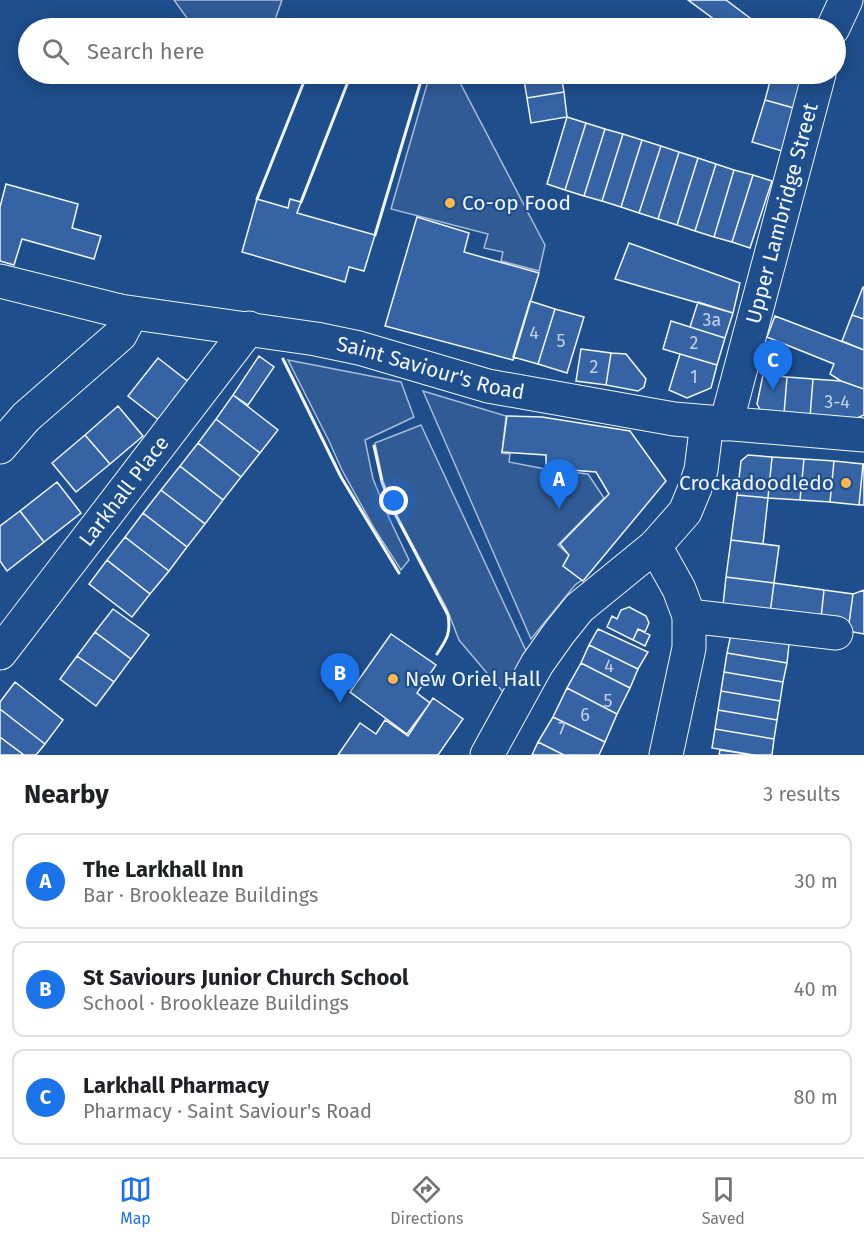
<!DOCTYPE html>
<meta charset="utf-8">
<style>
body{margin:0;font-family:"Fira Sans",sans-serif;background:#f6f6f6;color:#202124}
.you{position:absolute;left:394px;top:501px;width:21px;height:21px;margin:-15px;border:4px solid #fff;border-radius:50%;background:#1a73e8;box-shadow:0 0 0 9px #1a73e833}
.badge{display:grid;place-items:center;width:39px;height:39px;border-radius:50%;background:#1a73e8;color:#fff;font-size:20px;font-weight:700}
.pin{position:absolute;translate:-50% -50px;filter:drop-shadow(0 2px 3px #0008)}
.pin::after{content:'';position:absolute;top:32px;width:21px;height:18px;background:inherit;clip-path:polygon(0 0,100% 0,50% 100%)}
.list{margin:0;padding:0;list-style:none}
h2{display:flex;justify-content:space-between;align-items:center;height:78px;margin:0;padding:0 24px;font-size:26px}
h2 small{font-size:20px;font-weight:400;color:#757577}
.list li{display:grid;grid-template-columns:39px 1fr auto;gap:18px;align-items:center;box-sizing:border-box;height:96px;margin:0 12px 12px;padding:0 12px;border:2px solid #e0e0e0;border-radius:12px}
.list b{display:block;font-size:22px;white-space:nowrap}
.list p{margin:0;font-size:20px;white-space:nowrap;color:#757577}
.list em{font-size:20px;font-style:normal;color:#757577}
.icon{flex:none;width:33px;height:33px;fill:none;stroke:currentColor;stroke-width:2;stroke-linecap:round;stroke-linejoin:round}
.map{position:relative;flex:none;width:864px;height:755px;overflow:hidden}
.search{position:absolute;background:#fff;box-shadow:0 3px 15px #0003;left:18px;right:18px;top:18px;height:66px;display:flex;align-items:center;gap:15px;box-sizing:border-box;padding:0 21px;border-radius:33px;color:#757577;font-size:22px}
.sheet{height:402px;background:#fff}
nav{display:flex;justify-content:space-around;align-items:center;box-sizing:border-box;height:84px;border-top:2px solid #e0e0e0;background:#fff;font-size:16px;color:#757577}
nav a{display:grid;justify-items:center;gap:3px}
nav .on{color:#1a73e8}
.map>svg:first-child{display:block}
.built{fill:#305b95;stroke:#a8bbd7;stroke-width:1.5}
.building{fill:#3563a3;stroke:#f2f6ff;stroke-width:1.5}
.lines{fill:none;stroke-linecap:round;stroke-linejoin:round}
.minor-casing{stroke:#f2f6ff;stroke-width:35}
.minor{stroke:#1f4e8c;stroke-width:33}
.wall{stroke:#f2f6ff;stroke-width:3}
.poi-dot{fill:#ffb74d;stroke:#1f4e8c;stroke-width:2}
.labels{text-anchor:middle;stroke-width:4.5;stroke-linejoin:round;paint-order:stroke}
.number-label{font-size:18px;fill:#c3d1e8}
.poi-label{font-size:21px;fill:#f2f6ff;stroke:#1f4e8c;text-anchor:start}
.street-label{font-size:21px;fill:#f2f6ff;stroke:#1f4e8c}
</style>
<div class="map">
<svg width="864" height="755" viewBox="0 0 864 755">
<rect width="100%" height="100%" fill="#1f4e8c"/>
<path class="built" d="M 174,0 L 282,0 L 272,28 L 199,28 L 187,18 Z
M 430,74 L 442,74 L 457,77 L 545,245 L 539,271 L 501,261 L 503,252 L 484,248 L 488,234 L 391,209 Z
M 288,360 L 401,382 L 414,417 L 365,440 L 373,479 L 390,520 L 409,560 L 401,570 L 374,528 L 342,470 L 329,441 Z
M 423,391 L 506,416 L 502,453 L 510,454 L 509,462 L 545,469 L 588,474 L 604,498 L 558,545 L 569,555 L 563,566 L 582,580 L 575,585 L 531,639 Z
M 421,425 L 527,653 L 503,692 L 459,640 L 447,609 L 394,510 L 383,481 L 375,443 Z"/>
<path class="building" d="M 688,0 L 726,0 L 754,21 L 747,28 L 726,28 Z
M 523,74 L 561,74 L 564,92 L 527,98 Z
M 772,74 L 812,74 L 801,110 L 765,100 Z
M 564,92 L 567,117 L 531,123 L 527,98 Z
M 765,100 L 801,110 L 789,153 L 752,142 Z
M 567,117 L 586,123 L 565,190 L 547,184 Z
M 586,123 L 605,129 L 584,196 L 565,190 Z
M 605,129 L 623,134 L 602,201 L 584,196 Z
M 623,134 L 642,140 L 621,207 L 602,201 Z
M 642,140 L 661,146 L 639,213 L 621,207 Z
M 661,146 L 679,152 L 658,219 L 639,213 Z
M 679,152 L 698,158 L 677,225 L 658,219 Z
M 698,158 L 716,164 L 695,231 L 677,225 Z
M 716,164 L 734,170 L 714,237 L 695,231 Z
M 734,170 L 753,175 L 732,242 L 714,237 Z
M 753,175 L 772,181 L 750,248 L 732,242 Z
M 6,184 L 78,204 L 72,228 L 101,236 L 94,259 L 22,239 L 14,265 L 0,261 L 0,207 Z
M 257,199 L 288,208 L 290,199 L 301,202 L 297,213 L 375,235 L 364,271 L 349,267 L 345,282 L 242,252 Z
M 417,217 L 469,233 L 464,252 L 539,273 L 513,360 L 385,326 Z
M 629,243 L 740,283 L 733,313 L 615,279 Z
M 863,287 L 864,287 L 864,319 L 852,315 Z
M 530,301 L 555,309 L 538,364 L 513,357 Z
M 698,302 L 733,313 L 725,338 L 690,327 Z
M 555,309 L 584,317 L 567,373 L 538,364 Z
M 852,315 L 864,319 L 864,350 L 842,341 Z
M 775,316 L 864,350 L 864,389 L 841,381 L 830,374 L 834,364 L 767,337 Z
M 671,321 L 725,338 L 717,365 L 663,349 Z
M 581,349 L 611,353 L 606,385 L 576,381 Z
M 611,353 L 626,354 L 646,379 L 644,387 L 638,391 L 606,385 Z
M 680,354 L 717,365 L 711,388 L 687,398 L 669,390 Z
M 259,356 L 274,367 L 248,405 L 233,395 Z
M 158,358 L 190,383 L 160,421 L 128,396 Z
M 763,375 L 787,377 L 784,414 L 762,413 L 757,404 Z
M 787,377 L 813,379 L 810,417 L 784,414 Z
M 813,379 L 841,381 L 864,389 L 864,415 L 855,419 L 810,417 Z
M 233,395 L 278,430 L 260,453 L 216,419 Z
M 118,406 L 143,436 L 110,464 L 85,435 Z
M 507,416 L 542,417 L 630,431 L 666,481 L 583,581 L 563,566 L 569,555 L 560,544 L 609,494 L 596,472 L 546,468 L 546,455 L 502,452 Z
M 216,419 L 260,453 L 241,477 L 198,443 Z
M 85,435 L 110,464 L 76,492 L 52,463 Z
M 198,443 L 241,477 L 223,500 L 180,466 Z
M 748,455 L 772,457 L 768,498 L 737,495 L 741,461 Z
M 772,457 L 804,459 L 800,500 L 768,498 Z
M 804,459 L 834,461 L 830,502 L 800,500 Z
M 834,461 L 863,464 L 859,505 L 830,502 Z
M 863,464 L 864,464 L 864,505 L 859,505 Z
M 180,466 L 223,500 L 205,524 L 161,490 Z
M 57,482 L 81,513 L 44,542 L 20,511 Z
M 161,490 L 205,524 L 187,547 L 143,513 Z
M 737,495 L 768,498 L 763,544 L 731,540 Z
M 20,511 L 44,542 L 7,571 L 0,561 L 0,526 Z
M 143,513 L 187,547 L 169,571 L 125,537 Z
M 125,537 L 169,571 L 150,594 L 107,560 Z
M 731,540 L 779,546 L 774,583 L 726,577 Z
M 107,560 L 150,594 L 132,617 L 89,584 Z
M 726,577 L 774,583 L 769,621 L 722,614 Z
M 774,583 L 824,590 L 820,627 L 769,621 Z
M 824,590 L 853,594 L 848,631 L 820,627 Z
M 864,590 L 864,634 L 848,631 L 853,594 Z
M 629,607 L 646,616 L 649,623 L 645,632 L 638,629 L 633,640 L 607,627 L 612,616 L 617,619 L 621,610 Z
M 113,609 L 149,635 L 131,659 L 95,632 Z
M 598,629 L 648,652 L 638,669 L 589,645 Z
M 638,629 L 650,635 L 645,646 L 633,640 Z
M 95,632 L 131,659 L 114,682 L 77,656 Z
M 391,634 L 436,665 L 417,693 L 430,703 L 407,734 L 350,692 Z
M 731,634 L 789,644 L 787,663 L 727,653 Z
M 589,645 L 638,669 L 630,688 L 581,663 Z
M 727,653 L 787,663 L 783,682 L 724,672 Z
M 77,656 L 114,682 L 96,706 L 60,679 Z
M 581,663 L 630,688 L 617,714 L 567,688 Z
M 724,672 L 783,682 L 780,701 L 721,691 Z
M 15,682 L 63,720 L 45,744 L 0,709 L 0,702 Z
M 567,688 L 617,714 L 605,742 L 553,717 Z
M 721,691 L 780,701 L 777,720 L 718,710 Z
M 433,698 L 463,719 L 438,755 L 338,755 L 360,723 L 376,734 L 385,720 L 408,736 Z
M 0,709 L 45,744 L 36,755 L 24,755 L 0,737 Z
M 718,710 L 777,720 L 774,739 L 715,729 Z
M 553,717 L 605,742 L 599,755 L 564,755 L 538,742 Z
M 715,729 L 774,739 L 772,755 L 754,755 L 712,748 Z
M 0,737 L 24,755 L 0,755 Z
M 538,742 L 564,755 L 532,755 Z
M 720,750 L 754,755 L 719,755 Z"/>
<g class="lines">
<g class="minor-casing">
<g id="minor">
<path d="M 833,28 L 846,0"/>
<path id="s1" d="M 0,281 L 120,311 L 316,339 L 359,348 L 488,386 L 674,419 L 864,435"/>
<path id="s2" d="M 726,424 L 819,74"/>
<path d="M 0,447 L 26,417 L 120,335 L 126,324 L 120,311"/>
<path d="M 655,546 L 679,589 L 689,616 L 689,648 L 666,755"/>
<path d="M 689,616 L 836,633"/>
<path id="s3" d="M 0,653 L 249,328"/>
<path d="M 487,755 L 537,664 L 559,633 L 579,608 L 655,546 L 685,512 L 695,488 L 701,470 L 707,422"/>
</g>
</g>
<use href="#minor" class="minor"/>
<path class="wall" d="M 257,199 L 307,74
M 301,202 L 351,74
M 375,235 L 423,74
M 283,359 L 341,477 L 399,573
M 374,446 L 382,482 L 392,508 L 448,615 C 451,633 447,639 437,654"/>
</g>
<g class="poi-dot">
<circle cx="450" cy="203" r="6"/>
<circle cx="846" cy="483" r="6"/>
<circle cx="393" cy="679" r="6"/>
</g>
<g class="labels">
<g class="number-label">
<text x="712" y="326">3a</text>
<text x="534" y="339">4</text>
<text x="561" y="347">5</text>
<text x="694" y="349">2</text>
<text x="594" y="373">2</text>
<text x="694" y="383">1</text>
<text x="837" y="408">3-4</text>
<text x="609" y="672">4</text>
<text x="608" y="707">5</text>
<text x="585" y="721">6</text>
<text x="562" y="735">7</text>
</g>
<g class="poi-label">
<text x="462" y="210">Co-op Food</text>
<text x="834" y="490" text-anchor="end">Crockadoodledo</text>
<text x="405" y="686">New Oriel Hall</text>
</g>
<g class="street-label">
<text dy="7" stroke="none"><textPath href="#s2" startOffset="218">Upper Lambridge Street</textPath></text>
<text dy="7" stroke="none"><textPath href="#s1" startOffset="440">Saint Saviour's Road</textPath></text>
<text dy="7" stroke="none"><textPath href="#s3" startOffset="204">Larkhall Place</textPath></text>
</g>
</g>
</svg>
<div class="you"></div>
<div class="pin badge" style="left:559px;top:509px">A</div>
<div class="pin badge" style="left:340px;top:703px">B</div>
<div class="pin badge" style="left:773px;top:390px">C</div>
<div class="search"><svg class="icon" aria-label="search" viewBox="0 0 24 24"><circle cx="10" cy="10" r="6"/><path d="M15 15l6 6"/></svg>Search here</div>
</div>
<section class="sheet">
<h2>Nearby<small>3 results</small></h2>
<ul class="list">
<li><span class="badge">A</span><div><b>The Larkhall Inn</b><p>Bar · Brookleaze Buildings</p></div><em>30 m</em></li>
<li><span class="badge">B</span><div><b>St Saviours Junior Church School</b><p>School · Brookleaze Buildings</p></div><em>40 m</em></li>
<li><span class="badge">C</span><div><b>Larkhall Pharmacy</b><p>Pharmacy · Saint Saviour's Road</p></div><em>80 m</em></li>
</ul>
</section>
<nav>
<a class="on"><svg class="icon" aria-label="map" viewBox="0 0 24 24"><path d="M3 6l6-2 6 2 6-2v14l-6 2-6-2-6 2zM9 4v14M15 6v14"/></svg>Map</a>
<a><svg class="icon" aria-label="directions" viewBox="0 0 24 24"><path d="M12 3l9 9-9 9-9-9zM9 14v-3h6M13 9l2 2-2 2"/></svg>Directions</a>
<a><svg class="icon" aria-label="saved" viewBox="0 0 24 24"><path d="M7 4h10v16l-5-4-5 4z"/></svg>Saved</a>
</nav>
